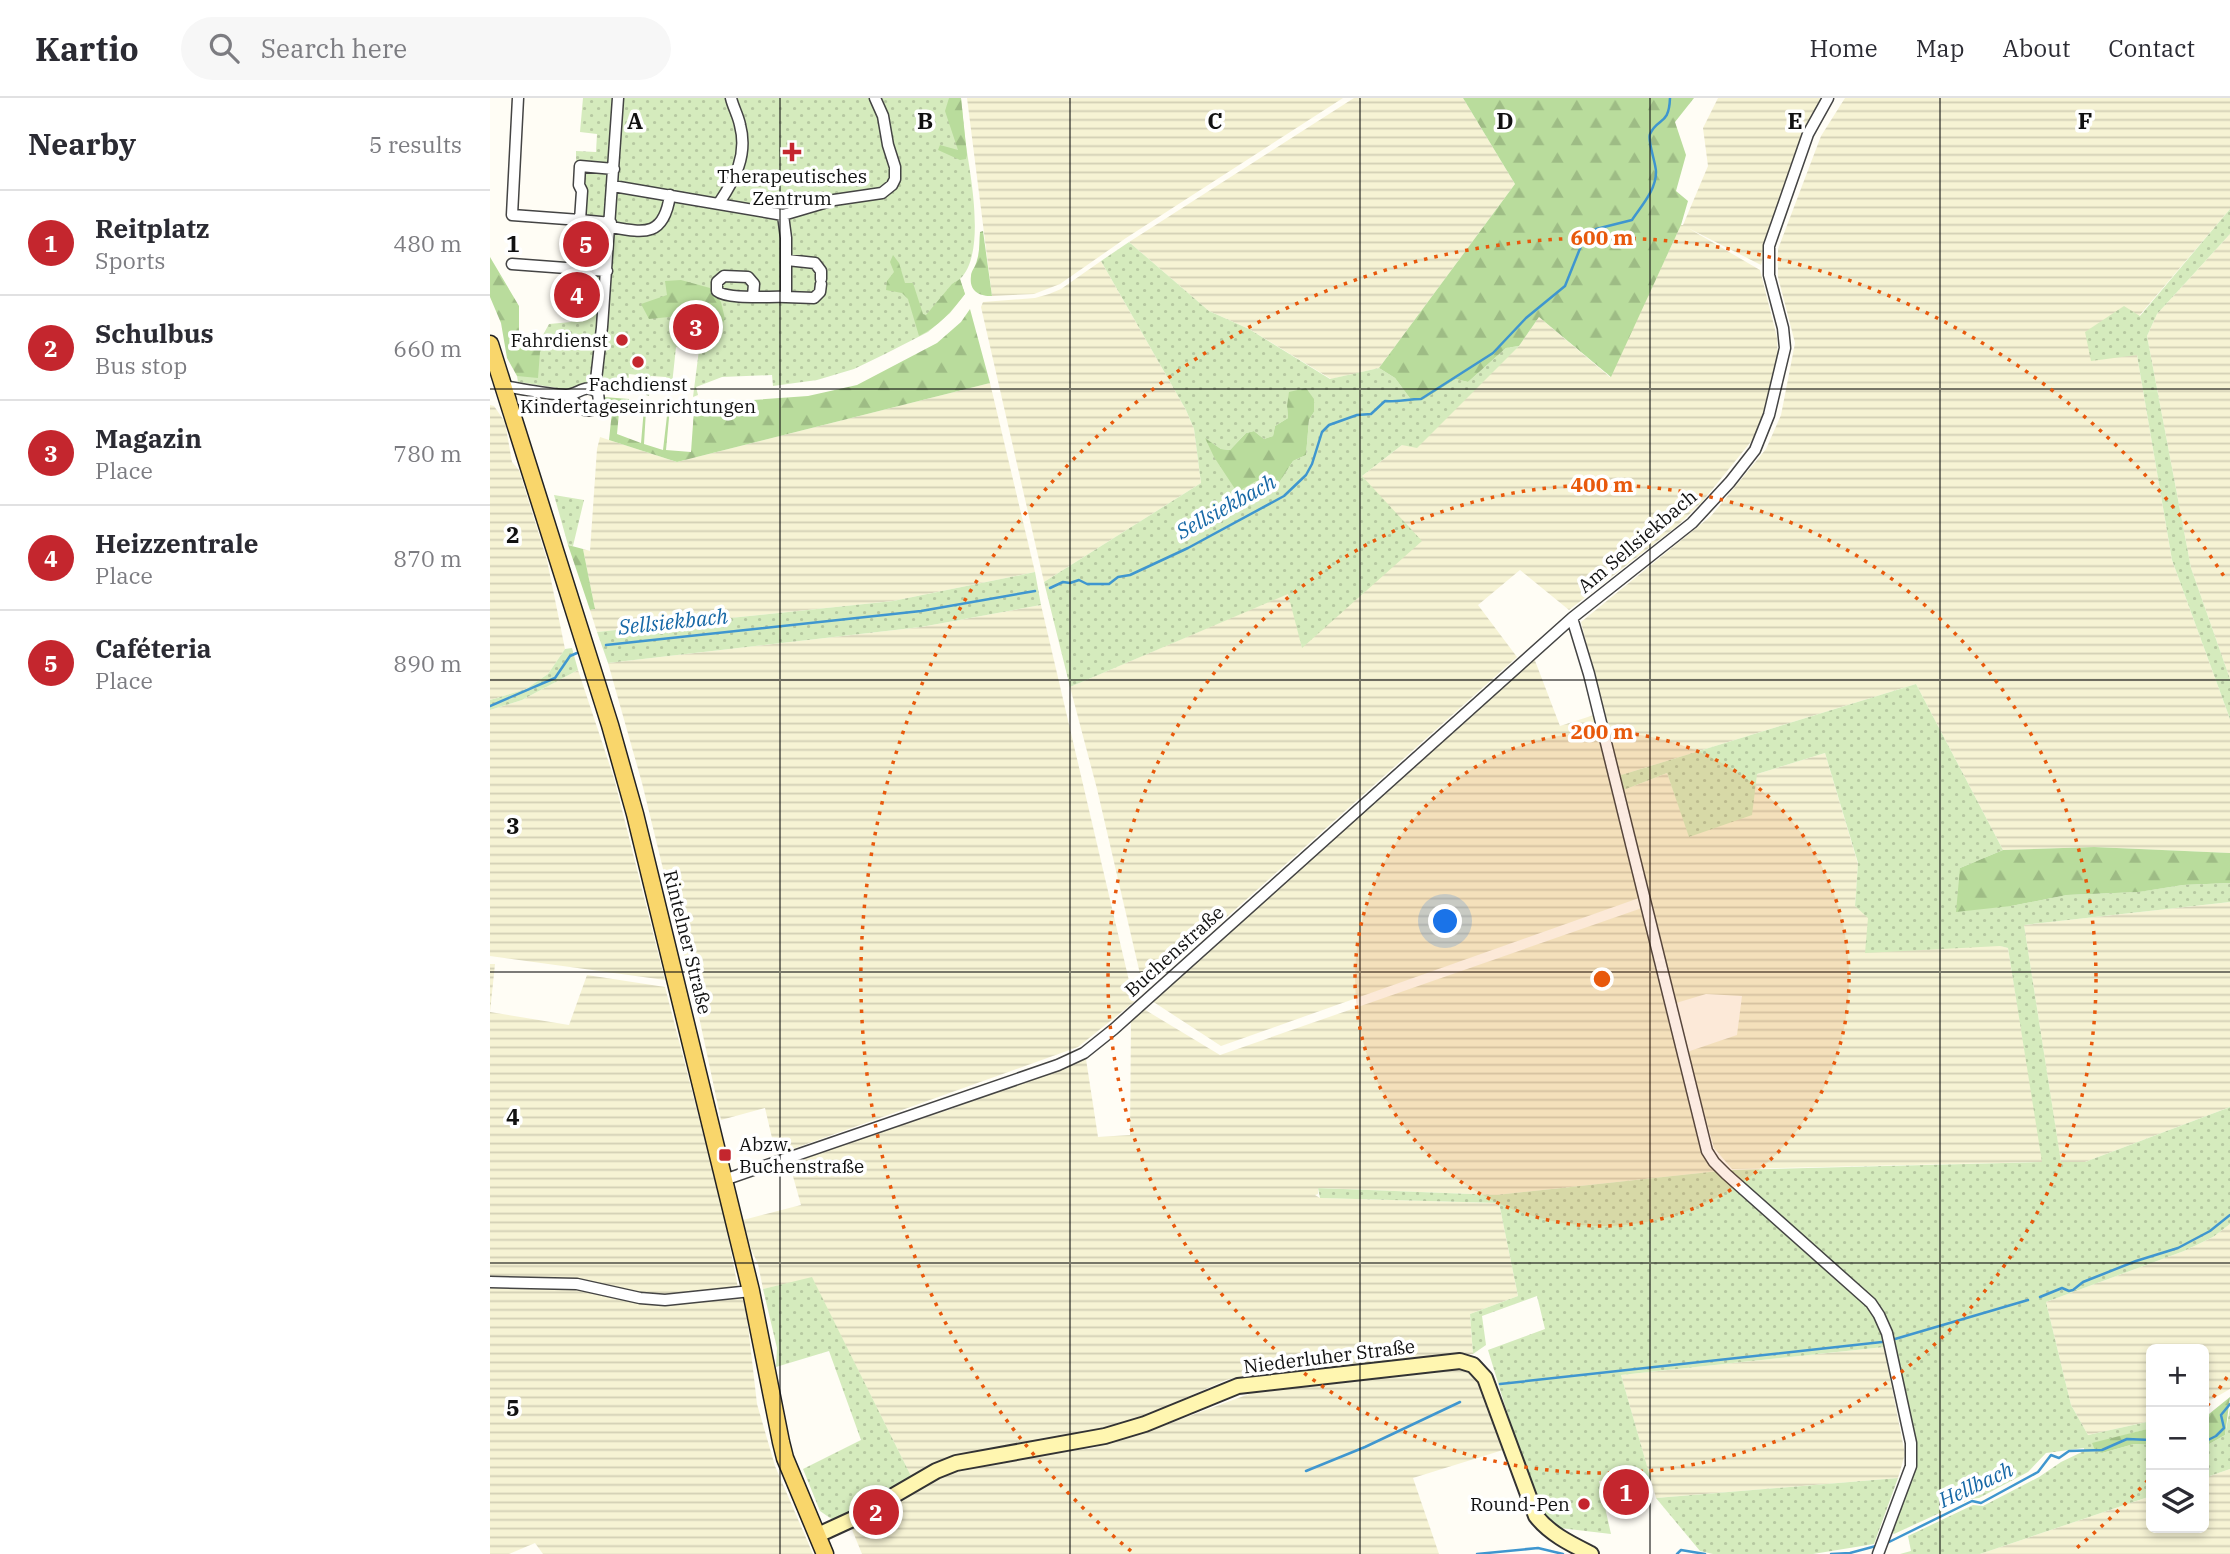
<!DOCTYPE html>
<meta charset="utf-8">
<style>
body{margin:0;font-family:"IBM Plex Serif",serif;background:#f7f7f7;color:#2b2b33}
.controls{position:absolute;right:21px;bottom:21px;display:grid;overflow:hidden;border-radius:10px;box-shadow:0 4px 10px #0003}
.controls button{width:63px;height:63px;display:grid;place-items:center;padding:0;border:0;border-bottom:2px solid #e1e1e2;background:#fff;color:#2b2b33;font:35px sans-serif}
.you{position:absolute;left:956px;top:824px;width:24px;height:24px;margin:-18px;border:5px solid #fff;border-radius:50%;background:#1a73e8;box-shadow:0 0 0 10px #1a73e833}
.badge{display:grid;place-items:center;width:46px;height:46px;border-radius:50%;background:#c4262e;color:#fff;font-size:23px;font-weight:700}
.pin{position:absolute;translate:-50% -50%;border:4px solid #fff;box-shadow:0 2px 7px #0006}
.list{margin:0;padding:0;list-style:none}
h2{display:flex;justify-content:space-between;align-items:center;height:91px;margin:0;padding:0 28px;font-size:30px}
h2 small{font-size:23px;font-weight:400;color:#7c7c81}
.list li{display:grid;grid-template-columns:46px 1fr auto;gap:21px;align-items:center;box-sizing:border-box;height:105px;padding:0 28px;border-top:2px solid #e1e1e2}
.list b{display:block;font-size:26px;white-space:nowrap}
.list p{margin:0;font-size:23px;white-space:nowrap;color:#7c7c81}
.list em{font-size:23px;font-style:normal;color:#7c7c81}
.icon{flex:none;width:38px;height:38px;fill:none;stroke:currentColor;stroke-width:2;stroke-linecap:round;stroke-linejoin:round}
.map{position:relative;flex:none;width:1740px;height:1456px;overflow:hidden}
header{display:flex;align-items:center;gap:42px;box-sizing:border-box;height:98px;padding:0 35px;background:#fff;border-bottom:2px solid #e1e1e2}
header strong{font-size:33px}
nav{display:flex;gap:38px;margin-inline-start:auto;font-size:24px}
.search{width:490px;height:63px;background:#f7f7f7;display:flex;align-items:center;gap:18px;box-sizing:border-box;padding:0 24px;border-radius:38px;color:#7c7c81;font-size:26px}
main{display:flex}
aside{flex:1;background:#fff}
.map>svg:first-child{display:block}
.farmland{fill:url(#farmland-rules)}
.grass{fill:url(#grass-dots);fill-rule:evenodd}
.forest{fill:url(#forest-firs)}
.pitch{fill:#e6f2cf}
.lines{fill:none;stroke-linecap:round;stroke-linejoin:round}
.stream{stroke:#3f96cf;stroke-width:2.5}
.street-casing{stroke:#444;stroke-width:13}
.secondary-casing{stroke:#333;stroke-width:18}
.primary-casing{stroke:#222;stroke-width:19}
.street{stroke:#fff;stroke-width:10}
.secondary{stroke:#fff6b0;stroke-width:14}
.primary{stroke:#f9d66b;stroke-width:16}
.grid{fill:none;stroke:#111;stroke-width:2;stroke-opacity:0.55}
.ring{fill:none;stroke:#e8590c;stroke-width:3.5;stroke-dasharray:3.5 7}
.poi-dot{fill:#c4262e;stroke:#fff;stroke-width:2.5}
.labels{text-anchor:middle;stroke-width:7;stroke-linejoin:round;paint-order:stroke}
.poi-label{font-size:19px;fill:#111;stroke:#fff}
.street-label{font-size:19px;fill:#111;stroke:#fff}
.water-label{font-size:21px;font-style:italic;fill:#1768a6;stroke:#fff}
.grid-label{font-size:23px;text-anchor:middle;font-weight:bold;fill:#111;stroke:#fff;stroke-width:7;stroke-linejoin:round;paint-order:stroke}
.centre{fill:#e8590c;stroke:#fff;stroke-width:3.5}
.ring-label{font-size:21px;text-anchor:middle;font-weight:bold;fill:#e8590c;stroke:#fff;stroke-width:7;stroke-linejoin:round;paint-order:stroke}
</style>
<header>
<strong>Kartio</strong>
<div class="search"><svg class="icon" aria-label="search" viewBox="0 0 24 24"><circle cx="10" cy="10" r="6"/><path d="M15 15l6 6"/></svg>Search here</div>
<nav><a>Home</a><a>Map</a><a>About</a><a>Contact</a></nav>
</header>
<main>
<aside>
<h2>Nearby<small>5 results</small></h2>
<ul class="list">
<li><span class="badge">1</span><div><b>Reitplatz</b><p>Sports</p></div><em>480 m</em></li>
<li><span class="badge">2</span><div><b>Schulbus</b><p>Bus stop</p></div><em>660 m</em></li>
<li><span class="badge">3</span><div><b>Magazin</b><p>Place</p></div><em>780 m</em></li>
<li><span class="badge">4</span><div><b>Heizzentrale</b><p>Place</p></div><em>870 m</em></li>
<li><span class="badge">5</span><div><b>Caféteria</b><p>Place</p></div><em>890 m</em></li>
</ul>
</aside>
<div class="map">
<svg width="1740" height="1456" viewBox="0 0 1740 1456">
<defs>
<pattern id="farmland-rules" width="6" height="5" patternUnits="userSpaceOnUse" patternTransform="scale(1.75)"><rect width="6" height="5" fill="#f6f3d4"/><path d="M0 2.5h6" fill="none" stroke="#d2cfb5"/></pattern>
<pattern id="grass-dots" width="8" height="8" patternUnits="userSpaceOnUse" patternTransform="scale(1.75)"><rect width="8" height="8" fill="#d5ebbd"/><path d="M2 2h.1M6 6h.1" fill="none" stroke="#b6c8a1" stroke-width="1.8" stroke-linecap="round"/></pattern>
<pattern id="forest-firs" width="22" height="20" patternUnits="userSpaceOnUse" patternTransform="scale(1.75)"><rect width="22" height="20" fill="#b9dc9c"/><path d="M5 1l3.5 6h-7zM16 11l3.5 6h-7z" fill="#9ebc85"/></pattern>
</defs>
<rect width="100%" height="100%" fill="#fffdf5"/>
<path class="farmland" d="M 477,0 L 853,0 L 636,140 L 570,186 L 544,196 L 502,198 Z
M 864,0 L 973,0 L 1025,86 L 889,270 L 841,281 L 759,231 L 719,213 L 639,144 Z
M 1228,0 L 1335,0 L 1312,35 L 1271,167 L 1198,130 L 1270,172 L 1287,239 L 1288,261 L 1275,312 L 1264,340 L 1212,404 L 1187,428 L 1079,512 L 1030,472 L 988,507 L 1027,559 L 654,893 L 607,691 L 580,589 L 799,495 L 812,549 L 872,378 L 912,347 L 1029,248 L 1049,219 L 1120,279 L 1191,127 L 1193,127 L 1218,68 L 1213,30 Z
M 1355,0 L 1740,0 L 1740,111 L 1649,218 L 1647,257 L 1682,462 L 1740,621 L 1740,755 L 1604,749 L 1513,752 L 1426,586 L 1128,678 L 1091,524 L 1221,418 L 1276,351 L 1291,317 L 1305,245 L 1288,179 L 1288,151 L 1331,38 Z
M 1740,136 L 1740,581 L 1701,470 L 1657,238 L 1667,216 Z
M 611,163 L 696,312 L 704,331 L 711,385 L 554,484 L 491,209 L 493,204 L 545,200 L 559,196 L 571,191 Z
M 500,285 L 545,474 L 403,503 L 107,534 L 100,512 L 105,511 L 93,451 L 100,453 L 107,351 L 110,339 L 187,364 Z
M 0,307 L 4,308 L 15,324 L 22,364 L 29,372 L 57,462 L 75,551 L 58,576 L 36,591 L 0,602 Z
M 551,507 L 644,904 L 588,949 L 286,1057 L 275,1010 L 231,1022 L 208,914 L 152,685 L 118,565 L 431,529 Z
M 1044,560 L 1070,628 L 1104,617 L 1149,800 L 731,948 L 662,903 Z
M 88,572 L 124,680 L 175,882 L 0,858 L 0,612 L 32,602 Z
M 1335,655 L 1368,766 L 1365,808 L 1518,850 L 1553,1064 L 1242,1071 L 1224,1050 L 1197,954 L 1247,937 L 1252,898 L 1216,896 L 1186,905 L 1144,756 L 1131,693 L 1177,675 L 1200,739 L 1267,676 Z
M 1740,804 L 1740,1009 L 1595,1064 L 1571,1065 L 1534,827 Z
M 1152,810 L 1214,1054 L 1229,1073 L 1006,1097 L 828,1090 L 828,1096 L 825,1097 L 830,1100 L 1009,1105 L 1028,1198 L 980,1216 L 983,1256 L 770,1274 L 736,1282 L 657,1317 L 599,1334 L 422,1380 L 322,1180 L 273,1191 L 268,1166 L 261,1151 L 253,1122 L 311,1107 L 299,1064 L 461,1011 L 596,961 L 608,1039 L 640,1037 L 641,920 L 652,910 L 730,957 Z
M 0,866 L 5,866 L 0,914 L 79,927 L 97,877 L 175,889 L 233,1112 L 248,1190 L 175,1199 L 152,1197 L 94,1182 L 0,1180 Z
M 1740,1126 L 1740,1291 L 1714,1306 L 1714,1251 L 1661,1251 L 1661,1323 L 1598,1337 L 1581,1307 L 1556,1204 L 1694,1153 L 1723,1139 Z
M 0,1186 L 95,1191 L 149,1204 L 176,1207 L 252,1200 L 256,1210 L 267,1306 L 285,1368 L 323,1456 L 53,1456 L 45,1445 L 19,1456 L 0,1456 Z
M 1394,1249 L 1415,1356 L 1408,1380 L 1166,1400 L 1131,1277 Z
M 956,1270 L 971,1270 L 984,1276 L 990,1288 L 1013,1352 L 923,1380 L 949,1456 L 372,1456 L 361,1429 L 436,1387 L 473,1370 L 510,1362 L 603,1350 L 667,1330 L 770,1292 Z
M 1740,1371 L 1740,1456 L 1490,1456 L 1661,1398 L 1661,1430 L 1714,1430 L 1714,1380 Z"/>
<path class="grass" d="M 93,0 L 471,0 C 473,18 474,36 477,54 C 482,86 495,157 470,181 L 475,196 L 460,215 L 438,234 L 395,256 L 364,271 L 327,282 L 283,288 L 282,277 L 232,279 L 206,289 L 208,297 L 203,299 L 209,252 L 186,249 L 181,296 L 175,296 L 176,279 L 161,278 L 159,298 L 156,297 L 157,278 L 139,276 L 138,296 L 112,294 L 109,287 L 95,287 L 81,292 L 28,284 L 27,278 L 29,236 L 53,237 L 59,226 L 81,224 L 81,214 L 97,215 L 100,180 L 111,169 L 114,121 L 86,118 L 86,53 L 106,54 L 107,36 L 90,34 Z
M 1740,111 L 1740,136 L 1667,216 L 1657,238 L 1701,470 L 1740,581 L 1740,621 L 1682,462 L 1647,257 L 1601,263 L 1595,234 L 1634,208 L 1650,218 Z
M 639,144 L 719,213 L 759,231 L 840,281 L 889,270 L 905,280 L 922,303 L 933,302 L 966,281 L 978,284 L 1016,250 L 1029,248 L 927,350 L 912,347 L 872,378 L 932,443 L 812,550 L 798,496 L 580,589 L 554,484 L 711,385 L 704,331 L 696,312 L 611,163 ZM 797,308 L 824,314 L 819,322 L 816,357 L 803,363 L 789,385 L 766,383 L 716,341 L 731,351 L 740,352 L 756,335 L 764,333 L 774,341 L 783,338 L 785,328 L 798,320 Z
M 64,397 L 94,402 L 83,448 L 78,447 Z
M 545,474 L 551,507 L 431,529 L 118,565 L 107,534 L 403,503 Z
M 82,550 L 88,572 L 32,602 L 0,612 L 0,602 L 36,591 L 58,576 L 75,551 Z
M 1426,586 L 1513,752 L 1470,770 L 1521,808 L 1577,797 L 1648,794 L 1693,787 L 1740,785 L 1740,804 L 1534,827 L 1571,1064 L 1595,1064 L 1740,1009 L 1740,1126 L 1723,1139 L 1694,1153 L 1556,1204 L 1581,1307 L 1598,1337 L 1661,1323 L 1661,1330 L 1603,1346 L 1612,1355 L 1644,1346 L 1661,1347 L 1661,1398 L 1490,1456 L 1410,1456 L 1421,1453 L 1418,1438 L 1483,1407 L 1493,1408 L 1549,1379 L 1571,1364 L 1594,1353 L 1594,1350 L 1556,1355 L 1538,1374 L 1489,1400 L 1480,1401 L 1404,1436 L 1400,1433 L 1425,1366 L 1397,1227 L 1239,1072 L 1552,1064 L 1518,850 L 1510,848 L 1375,855 L 1378,820 L 1365,808 L 1368,765 L 1335,655 L 1267,676 L 1262,717 L 1199,739 L 1177,675 L 1131,693 L 1128,678 Z
M 1229,1073 L 1381,1212 L 1389,1228 L 1394,1249 L 1131,1277 L 1161,1382 L 1109,1383 L 1121,1436 L 1070,1430 L 1052,1414 L 1027,1347 L 998,1252 L 1055,1231 L 1047,1198 L 992,1218 L 996,1247 L 983,1256 L 980,1216 L 1028,1198 L 1009,1105 L 830,1100 L 828,1090 L 1006,1097 Z
M 322,1179 L 422,1380 L 376,1411 L 343,1422 L 330,1413 L 313,1371 L 371,1342 L 339,1253 L 286,1269 L 287,1250 L 273,1191 Z
M 1740,1310 L 1740,1371 L 1714,1380 L 1714,1349 L 1735,1337 Z
M 1408,1380 L 1384,1446 L 1323,1456 L 1223,1456 L 1210,1453 L 1166,1400 Z"/>
<path class="forest" d="M 459,0 L 471,0 L 477,57 L 476,61 L 470,62 L 448,52 L 450,47 L 468,52 L 455,13 Z
M 973,0 L 1204,0 L 1185,24 L 1196,57 L 1186,93 L 1198,103 L 1191,127 L 1121,279 L 1049,219 L 1029,248 L 1016,250 L 978,284 L 966,281 L 933,302 L 922,303 L 905,280 L 889,270 L 1025,86 Z
M 493,133 L 502,198 C 489,198 479,193 481,178 C 481,173 486,168 487,162 C 490,153 489,143 490,134 Z
M 403,157 L 409,165 L 415,185 L 423,185 L 433,216 L 436,217 L 462,186 L 470,181 L 475,196 C 462,213 448,229 429,238 L 418,201 L 412,195 L 396,192 L 397,183 L 404,174 L 400,164 Z
M 0,159 L 29,208 L 29,236 L 53,237 L 59,241 L 50,254 L 48,280 L 27,278 L 17,260 L 11,225 L 0,199 Z
M 191,182 L 220,190 L 231,204 L 235,221 L 227,238 L 224,237 L 225,221 L 189,218 L 159,221 L 151,206 L 177,197 L 175,183 Z
M 480,211 L 500,285 L 187,364 L 119,342 L 123,304 L 114,302 L 114,299 L 139,301 L 139,304 L 130,304 L 127,336 L 151,345 L 154,310 L 163,311 L 163,313 L 156,312 L 154,346 L 173,352 L 178,309 L 171,308 L 171,305 L 186,307 L 186,309 L 180,309 L 176,352 L 201,354 L 204,312 L 197,311 L 197,308 L 211,306 L 213,313 L 235,304 L 318,298 L 367,287 L 447,245 L 471,224 Z
M 816,290 L 824,301 L 824,314 L 819,322 L 816,357 L 803,363 L 789,385 L 766,383 L 747,394 L 724,359 L 715,340 L 731,351 L 740,352 L 756,335 L 764,333 L 774,341 L 783,338 L 785,328 L 798,320 L 797,308 L 799,294 Z
M 78,447 L 93,451 L 105,511 L 100,512 Z
M 1604,749 L 1740,755 L 1740,785 L 1693,787 L 1649,794 L 1577,797 L 1521,808 L 1466,814 L 1470,770 L 1513,752 Z
M 1740,1299 L 1735,1337 L 1714,1349 L 1714,1320 Z
M 1661,1330 L 1661,1347 L 1644,1346 L 1612,1355 L 1605,1352 L 1602,1345 Z"/>
<path class="pitch" d="M 1156,1384 L 1161,1403 L 1116,1410 L 1111,1385 Z"/>
<g class="lines">
<path class="stream" d="M 560,490 L 573,484 L 580,485 L 589,482 L 597,486 L 619,486 L 628,479 L 640,477 L 698,450 L 794,398 L 816,377 L 822,366 L 832,334 L 839,327 L 867,317 L 881,316 L 895,303 C 907,304 918,301 931,301 L 1003,255 L 1036,220 L 1075,188 L 1093,143 L 1106,131 L 1142,122 C 1152,107 1166,92 1166,74 C 1166,65 1157,42 1160,36 C 1168,19 1179,28 1180,0
M 116,547 L 431,513 L 545,493
M 0,608 L 65,580 L 80,558 L 87,555
M 1550,1199 L 1572,1190 L 1579,1193 L 1583,1192 L 1593,1184 L 1646,1163 L 1688,1150 L 1720,1133 L 1740,1117
M 1405,1241 L 1538,1202
M 1010,1286 L 1392,1244
M 1714,1344 L 1726,1338 L 1734,1330 L 1731,1317 L 1740,1306
M 816,1373 L 875,1349 L 970,1304
M 1397,1445 L 1482,1403 L 1491,1405 L 1548,1374 L 1561,1357 L 1569,1360 L 1579,1353 L 1612,1352 L 1637,1341 L 1661,1342
M 987,1456 L 1048,1450 L 1073,1456
M 1187,1456 L 1191,1452 L 1215,1456
M 1341,1456 L 1360,1455 L 1386,1448"/>
<g class="street-casing">
<path id="street" d="M 28,0 L 22,117 L 90,122
M 123,88 L 293,117 L 344,102 L 392,95 L 402,87 L 405,81 L 405,69 L 398,47 L 393,18 L 385,0
M 229,105 C 245,81 258,57 250,27 C 248,17 243,9 241,0
M 121,125 L 90,122 L 92,93 L 89,87 L 90,68 L 124,71
M 121,129 C 155,135 174,139 180,97
M 297,162 L 325,165 L 331,173 L 331,181
M 22,166 L 117,173
M 263,198 L 264,186 L 258,179 L 234,178 L 227,184 L 227,193 C 238,202 281,198 296,199 L 296,140 L 293,117
M 296,199 L 324,200 L 330,194 L 331,186
M 13,288 C 33,291 55,296 76,297 C 89,297 95,284 108,295 L 109,304 L 105,311 C 93,316 85,307 80,297
M 101,290 L 106,282 L 112,229 L 128,0
M 1082,520 L 1099,576 L 1217,1053 L 1224,1064 L 1236,1076 L 1381,1205 L 1389,1217 L 1397,1235 L 1421,1345 L 1421,1368 L 1388,1456
M 234,1082 L 568,967 L 594,955 L 624,931 L 1082,520 L 1202,425 L 1240,384 L 1265,352 L 1279,317 L 1295,250 L 1293,230 L 1279,177 L 1279,148 L 1318,36 L 1338,0
M 0,1184 L 87,1186 L 150,1200 L 175,1202 L 261,1193"/>
</g>
<g class="secondary-casing">
<path id="secondary" d="M 328,1437 L 365,1420 L 446,1373 L 466,1365 L 615,1338 L 655,1326 L 748,1288 L 970,1263 L 983,1267 L 995,1280 L 1046,1418 C 1060,1436 1081,1446 1101,1456"/>
</g>
<g class="primary-casing">
<path id="primary" d="M 0,246 L 120,627 L 145,716 L 261,1193 L 291,1344 L 295,1360 L 335,1456"/>
</g>
<use href="#street" class="street"/>
<use href="#secondary" class="secondary"/>
<use href="#primary" class="primary"/>
</g>
<path class="grid" d="M 290,0 L 290,1456M 580,0 L 580,1456M 870,0 L 870,1456M 1160,0 L 1160,1456M 1450,0 L 1450,1456M 0,291 L 1740,291M 0,582 L 1740,582M 0,874 L 1740,874M 0,1165 L 1740,1165"/>
<circle cx="1112" cy="881" r="247" fill="#e8590c" fill-opacity=".12"/>
<g class="ring">
<circle cx="1112" cy="881" r="247"/>
<circle cx="1112" cy="881" r="494"/>
<path d="M1737 1279A741 741 0 0 1 1715 1311M1658 1382A741 741 0 0 1 1583 1453M641 1453A741 741 0 1 1 1737 483"/>
</g>
<g class="poi-dot">
<path d="M298.5 43.5h7v7h7v7h-7v7h-7v-7h-7v-7h7z"/>
<circle cx="132" cy="242" r="7"/>
<circle cx="148" cy="264" r="7"/>
<rect x="228" y="1050" width="14" height="14" rx="3.5"/>
<circle cx="1094" cy="1406" r="7"/>
</g>
<g class="labels">
<g class="poi-label">
<text x="302" y="85">Therapeutisches<tspan x="302" dy="22">Zentrum</tspan></text>
<text x="118" y="249" text-anchor="end">Fahrdienst</text>
<text x="148" y="293">Fachdienst<tspan x="148" dy="22">Kindertageseinrichtungen</tspan></text>
<text x="249" y="1053" text-anchor="start">Abzw.<tspan x="249" dy="22">Buchenstraße</tspan></text>
<text x="1080" y="1413" text-anchor="end">Round-Pen</text>
</g>
<g class="street-label">
<text transform="translate(1147 443) rotate(-40)" y="7">Am Sellsiekbach</text>
<text transform="translate(198 844) rotate(76)" y="7">Rintelner Straße</text>
<text transform="translate(684 853) rotate(-42)" y="7">Buchenstraße</text>
<text transform="translate(839 1258) rotate(-7)" y="7">Niederluher Straße</text>
</g>
<g class="water-label">
<text transform="translate(736 409) rotate(-29)" y="7">Sellsiekbach</text>
<text transform="translate(183 524) rotate(-6)" y="7">Sellsiekbach</text>
<text transform="translate(1486 1387) rotate(-25)" y="7">Hellbach</text>
</g>
</g>
<g class="grid-label">
<text x="145" y="31">A</text>
<text x="435" y="31">B</text>
<text x="725" y="31">C</text>
<text x="1015" y="31">D</text>
<text x="1305" y="31">E</text>
<text x="1595" y="31">F</text>
<text x="23" y="154">1</text>
<text x="23" y="445">2</text>
<text x="23" y="736">3</text>
<text x="23" y="1027">4</text>
<text x="23" y="1318">5</text>
</g>
<circle cx="1112" cy="881" r="10" class="centre"/>
<g class="ring-label">
<text x="1112" y="147">600 m</text>
<text x="1112" y="394">400 m</text>
<text x="1112" y="641">200 m</text>
</g>
</svg>
<div class="controls">
<button>+</button>
<button>−</button>
<button><svg class="icon" aria-label="layers" viewBox="0 0 24 24"><path d="M12 4l9 5-9 5-9-5zM3 14l9 5 9-5"/></svg></button>
</div>
<div class="you"></div>
<div class="pin badge" style="left:1136px;top:1394px">1</div>
<div class="pin badge" style="left:386px;top:1414px">2</div>
<div class="pin badge" style="left:206px;top:229px">3</div>
<div class="pin badge" style="left:87px;top:197px">4</div>
<div class="pin badge" style="left:96px;top:146px">5</div>
</div>
</main>
